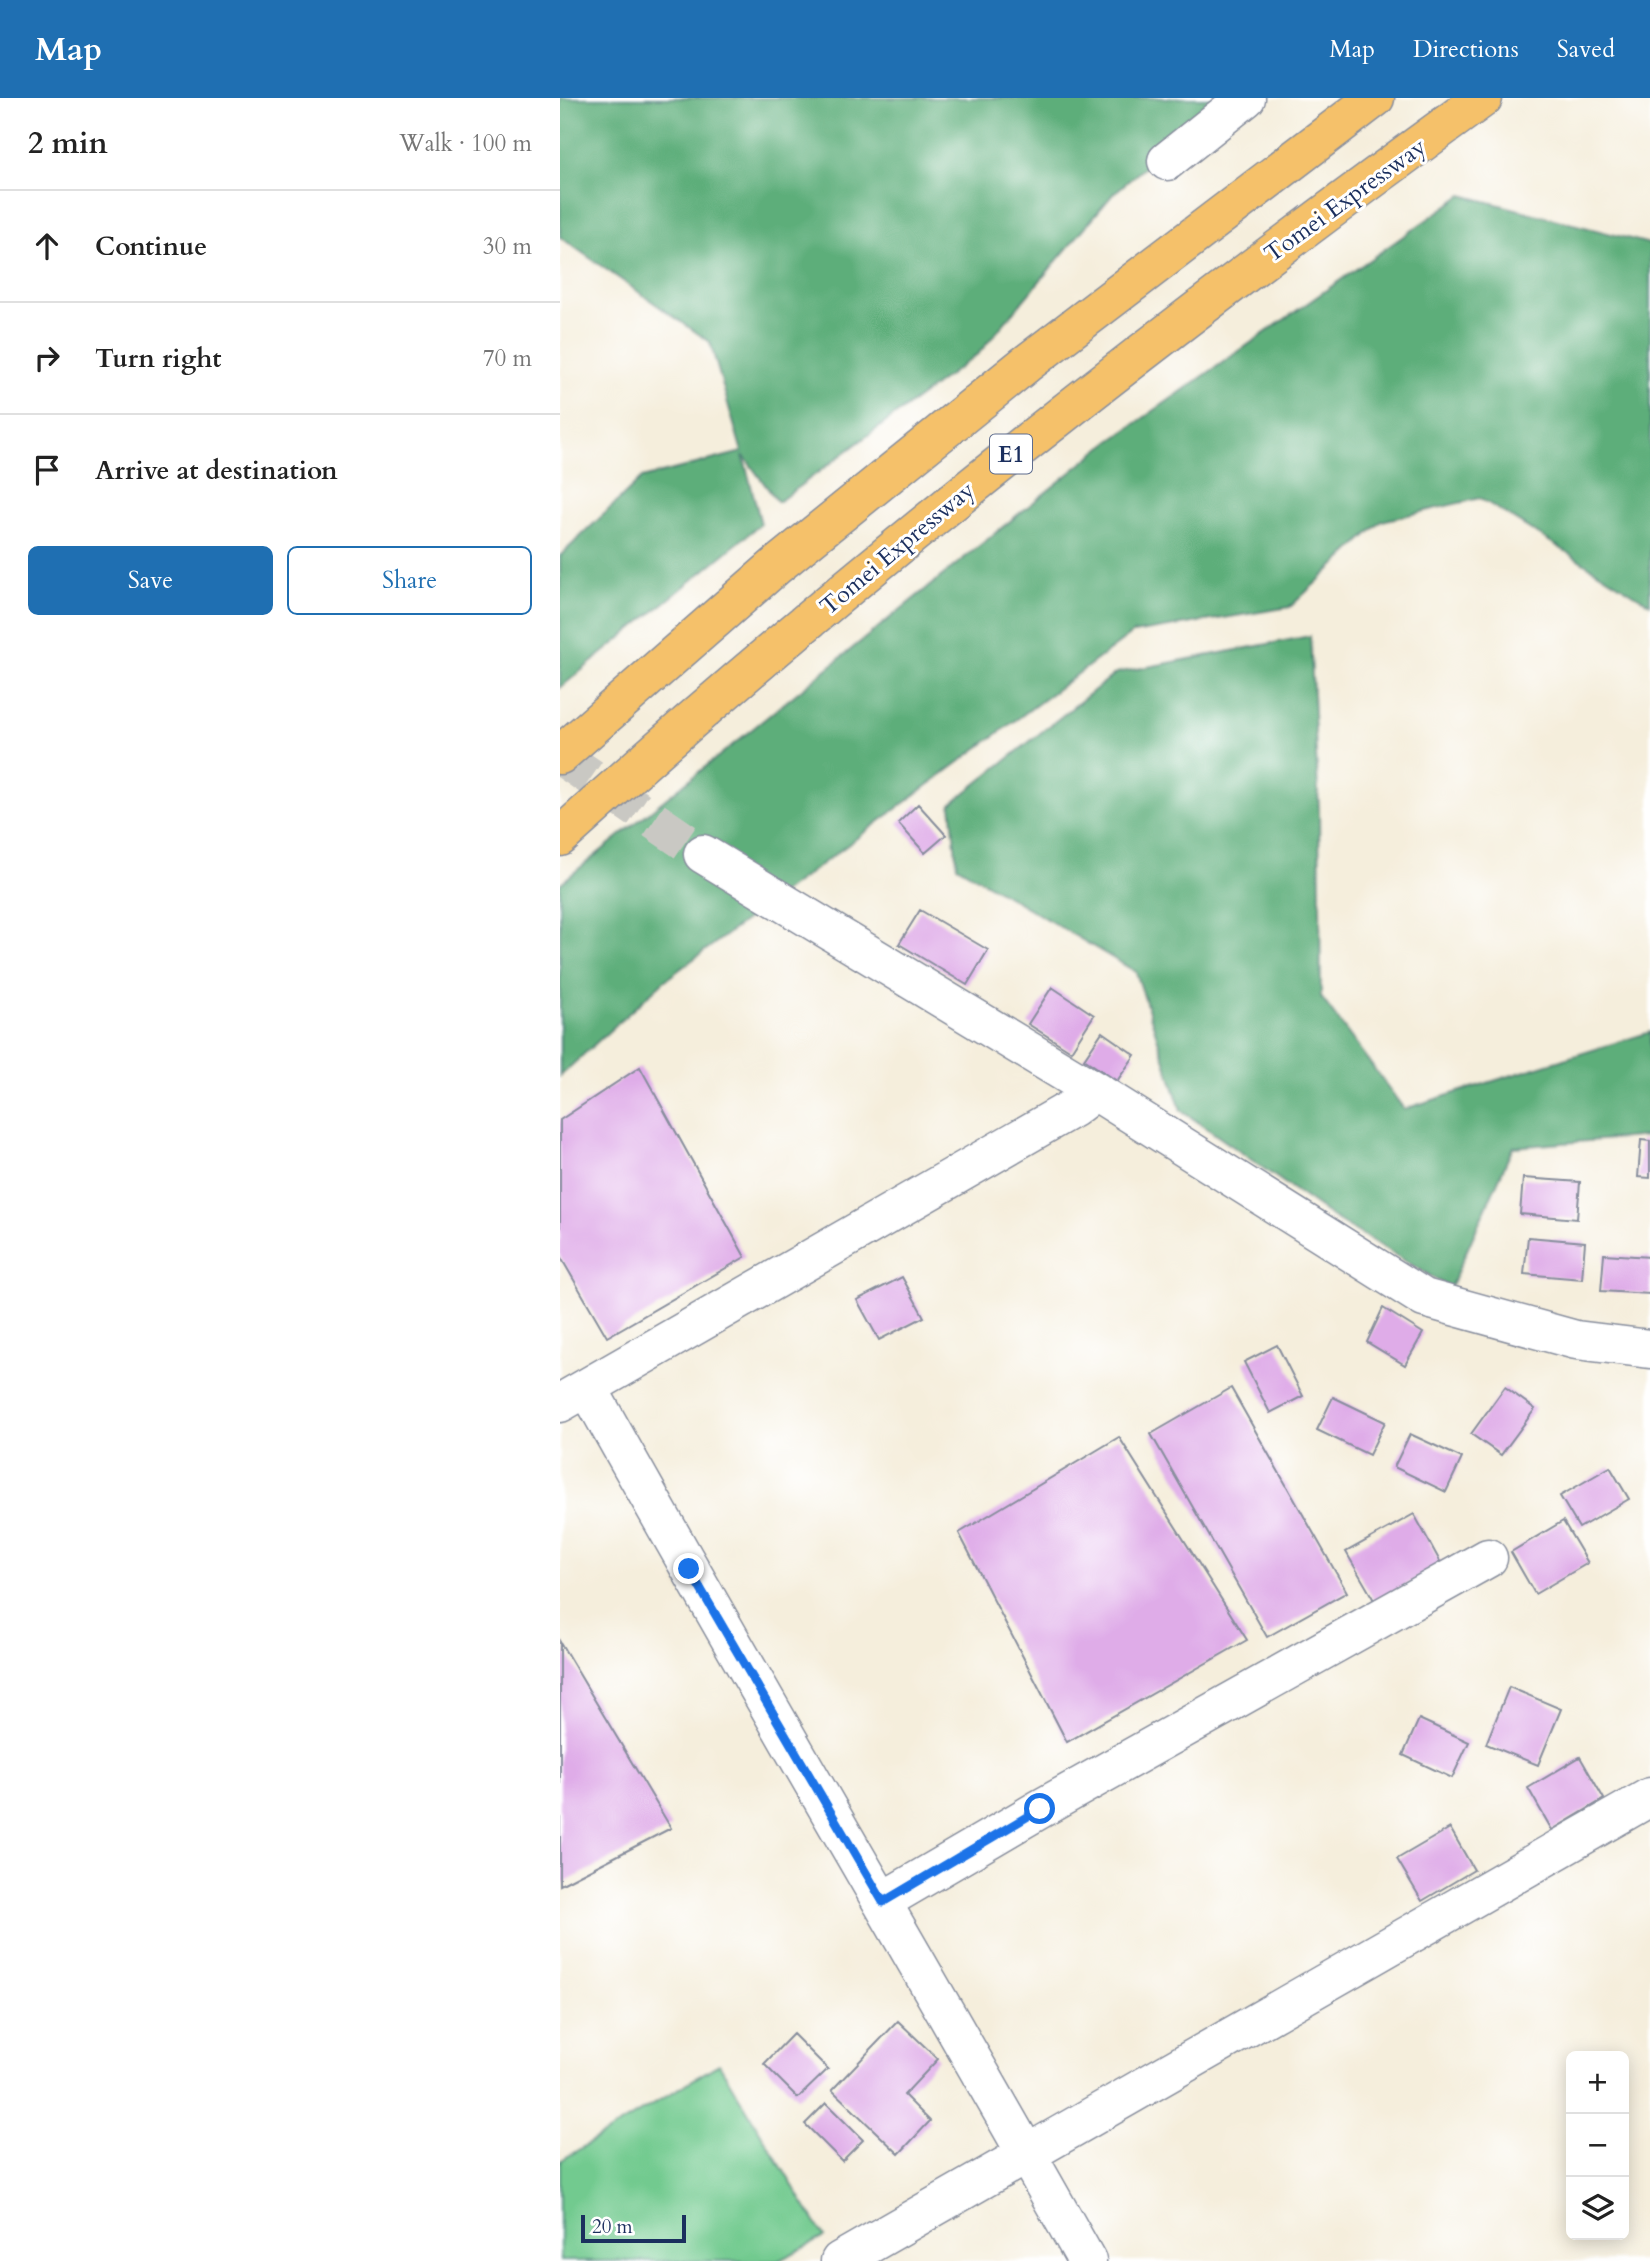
<!DOCTYPE html>
<meta charset="utf-8">
<style>
body{margin:0;font-family:Cardo,serif;background:#f6f6f6;color:#222}
.controls{position:absolute;right:21px;bottom:21px;display:grid;overflow:hidden;border-radius:10px;box-shadow:0 4px 18px #0003}
.controls button{width:63px;height:63px;display:grid;place-items:center;padding:0;border:0;border-bottom:2px solid #e0e0e0;background:#fff;color:#222;font:35px sans-serif}
.scale{position:absolute;left:21px;bottom:18px;width:105px;box-sizing:border-box;padding-left:7px;border:4px solid #1b2f5e;border-top:0;font-size:19px;line-height:24px;white-space:nowrap;color:#1b2f5e;-webkit-text-stroke:5px #fff;paint-order:stroke}
.stop{position:absolute;width:21px;height:21px;margin:-16px;border:5px solid #1a73e8;border-radius:50%;background:#fff}
.stop.end{background:#1a73e8;border-color:#fff;box-shadow:0 2px 7px #0008}
.list{margin:0;padding:0;list-style:none}
h2{display:flex;justify-content:space-between;align-items:center;height:91px;margin:0;padding:0 28px;font-size:30px}
h2 small{font-size:23px;font-weight:400;color:#767676}
.list li{display:grid;grid-template-columns:46px 1fr auto;gap:21px;align-items:center;box-sizing:border-box;height:112px;padding:0 28px;border-top:2px solid #e0e0e0}
.list b{display:block;font-size:26px;white-space:nowrap}
.list em{font-size:23px;font-style:normal;color:#767676}
.actions{display:flex;gap:14px;padding:21px 28px}
.actions a{flex:1;padding:16px 0;border:2px solid #1f6fb2;border-radius:10px;text-align:center;font-size:24px;color:#1f6fb2}
.actions .main{background:#1f6fb2;color:#fff}
.icon{flex:none;width:38px;height:38px;fill:none;stroke:currentColor;stroke-width:2;stroke-linecap:round;stroke-linejoin:round}
.map{position:relative;flex:none;width:1090px;height:2163px;overflow:hidden}
header{display:flex;align-items:center;gap:42px;box-sizing:border-box;height:98px;padding:0 35px;background:#1f6fb2;color:#fff}
header strong{font-size:33px}
nav{display:flex;gap:38px;margin-inline-start:auto;font-size:24px}
main{display:flex}
aside{flex:1;background:#fff}
.map>svg:first-child{display:block}
.green{fill:#72ca8f;stroke:#467c76;stroke-width:2}
.forest{fill:#5dae7a;stroke:#3c6e6c;stroke-width:2}
.building{fill:#dface8}
.lines{fill:none;stroke-linecap:round;stroke-linejoin:round}
.minor-tunnel{stroke:#c9c8c3;stroke-width:38;stroke-dasharray:38 19;stroke-linecap:butt}
.minor-casing{stroke:#888e9d;stroke-width:41}
.highway-casing{stroke:#888e9d;stroke-width:41}
.minor{stroke:#fff;stroke-width:38}
.highway{stroke:#f5c16b;stroke-width:38}
.route{stroke:#1a73e8;stroke-width:9}
.labels{text-anchor:middle;stroke-width:6;stroke-linejoin:round;paint-order:stroke}
.shield{fill:#fff;stroke:#5f6d8e;stroke-width:2}
.shield-label{font-size:23px;font-weight:bold;fill:#1b2f5e}
.street-label{font-size:24px;fill:#1b2f5e;stroke:#fff}
</style>
<header>
<strong>Map</strong>
<nav><a>Map</a><a>Directions</a><a>Saved</a></nav>
</header>
<main>
<aside>
<h2>2 min<small>Walk · 100 m</small></h2>
<ul class="list">
<li><svg class="icon" aria-label="ahead" viewBox="0 0 24 24"><path d="M12 20V5M6 11l6-6 6 6"/></svg><div><b>Continue</b></div><em>30 m</em></li>
<li><svg class="icon" aria-label="right" viewBox="0 0 24 24"><path d="M7 20v-9h11M14 6l5 5-5 5"/></svg><div><b>Turn right</b></div><em>70 m</em></li>
<li><svg class="icon" aria-label="arrive" viewBox="0 0 24 24"><path d="M6 21V4h12l-3 4 3 4H6"/></svg><div><b>Arrive at destination</b></div></li>
</ul>
<div class="actions"><a class="main">Save</a><a>Share</a></div>
</aside>
<div class="map">
<svg width="1090" height="2163" viewBox="0 0 1090 2163">
<rect width="100%" height="100%" fill="#fff"/>
<filter id="ink" filterUnits="userSpaceOnUse"><feTurbulence type="fractalNoise" baseFrequency=".0143" numOctaves="2"/><feDisplacementMap in="SourceGraphic" scale="14" xChannelSelector="R" yChannelSelector="G"/><feConvolveMatrix kernelMatrix="1 2 1 2 8 2 1 2 1" color-interpolation-filters="sRGB"/></filter>
<filter id="wash" filterUnits="userSpaceOnUse"><feTurbulence type="fractalNoise" baseFrequency=".00686" numOctaves="4" result="noise"/><feDisplacementMap in="SourceGraphic" scale="28" xChannelSelector="R" yChannelSelector="G"/><feGaussianBlur stdDeviation="1.57" result="paint"/><feColorMatrix in="noise" values="0 0 0 0 0 0 0 0 0 0 0 0 0 0 0 0 0 1.4 0 .05"/><feComposite in="paint" operator="in"/></filter>
<g filter="url(#wash)">
<rect width="100%" height="100%" fill="#f5eedc"/>
<path class="green" d="M 159,1966 L 264,2139 L 218,2163 L 0,2163 L 0,2063 Z"/>
<path class="forest" d="M 0,0 L 666,0 L 553,96 L 419,255 L 218,404 L 183,357 L 201,426 L 0,590 L 0,458 L 82,380 L 182,354 L 150,244 L 0,139 Z
M 902,97 L 1090,146 L 1090,506 L 920,400 L 822,423 L 730,509 L 573,535 L 104,883 L 0,978 L 0,786 L 542,349 Z
M 750,538 L 759,712 L 761,899 L 844,1011 L 1090,934 L 1090,1038 L 953,1049 L 890,1190 L 771,1118 L 621,1012 L 576,874 L 397,768 L 391,706 L 556,575 Z"/>
<g id="blocks">
<path class="building" d="M 358,706 L 386,737 L 365,755 L 338,725 Z
M 360,812 L 428,852 L 407,887 L 339,846 Z
M 492,889 L 534,917 L 511,953 L 468,926 Z
M 542,934 L 575,957 L 557,983 L 524,961 Z
M 80,969 L 185,1159 L 47,1239 L 0,1158 L 0,1022 Z
M 1081,1042 L 1090,1043 L 1090,1080 L 1078,1079 Z
M 963,1080 L 1020,1084 L 1017,1121 L 960,1116 Z
M 968,1139 L 1025,1144 L 1022,1181 L 964,1176 Z
M 1044,1156 L 1090,1159 L 1090,1196 L 1041,1193 Z
M 342,1179 L 364,1219 L 319,1242 L 297,1202 Z
M 823,1210 L 863,1235 L 845,1267 L 807,1244 Z
M 717,1247 L 743,1298 L 710,1315 L 684,1264 Z
M 945,1289 L 975,1311 L 941,1357 L 911,1336 Z
M 671,1290 L 787,1494 L 707,1539 L 591,1336 Z
M 773,1299 L 825,1324 L 809,1357 L 757,1332 Z
M 850,1336 L 902,1360 L 886,1394 L 834,1369 Z
M 559,1339 L 687,1542 L 507,1644 L 399,1435 Z
M 1050,1369 L 1069,1401 L 1019,1430 L 1000,1398 Z
M 854,1416 L 882,1467 L 815,1504 L 786,1454 Z
M 1003,1423 L 1028,1465 L 975,1496 L 951,1454 Z
M 0,1544 L 111,1730 L 0,1787 Z
M 949,1589 L 1001,1611 L 978,1667 L 926,1646 Z
M 859,1621 L 909,1644 L 892,1680 L 843,1657 Z
M 1020,1659 L 1044,1701 L 992,1732 L 968,1690 Z
M 890,1730 L 914,1772 L 862,1803 L 837,1761 Z
M 338,1923 L 378,1961 L 344,1997 L 370,2023 L 339,2056 L 272,1992 Z
M 233,1936 L 268,1971 L 238,2000 L 204,1966 Z
M 266,2005 L 303,2042 L 282,2063 L 245,2026 Z"/>
</g>
</g>
<g filter="url(#ink)">
<use href="#blocks" fill-opacity="0" stroke="#888e9d" stroke-width="2"/>
<g class="lines">
<path class="minor-tunnel" d="M 0,658 L 143,756"/>
<g class="minor-casing">
<path id="minor" d="M 607,63 L 686,0
M 143,756 L 535,993 L 864,1200 L 1016,1242 L 1090,1251
M 28,1290 C 191,1583 363,1871 527,2163
M 0,1305 L 513,1010 L 535,993
M 323,1803 L 480,1711 L 928,1460
M 280,2163 L 1090,1699"/>
</g>
<g class="highway-casing">
<path id="highway" d="M 0,657 L 216,468 L 466,266 L 815,0
M 0,739 C 292,474 604,231 923,0"/>
</g>
<use href="#minor" class="minor"/>
<use href="#highway" class="highway"/>
</g>
</g>
<g class="lines" filter="url(#ink)">
<path class="route" d="M 129,1471 L 323,1804 L 480,1711"/>
</g>
<g class="labels">
<rect class="shield" x="430" y="336.5" width="42" height="39" rx="5"/>
<g class="shield-label">
<text x="451" y="364">E1</text>
</g>
<g class="street-label">
<text transform="translate(785 102) rotate(-36)" y="8">Tomei Expressway</text>
<text transform="translate(337 450) rotate(-40)" y="8">Tomei Expressway</text>
</g>
</g>
</svg>
<div class="controls">
<button>+</button>
<button>−</button>
<button><svg class="icon" aria-label="layers" viewBox="0 0 24 24"><path d="M12 4l9 5-9 5-9-5zM3 14l9 5 9-5"/></svg></button>
</div>
<div class="scale">20 m</div>
<div class="stop" style="left:480px;top:1711px"></div>
<div class="stop end" style="left:129px;top:1471px"></div>
</div>
</main>
